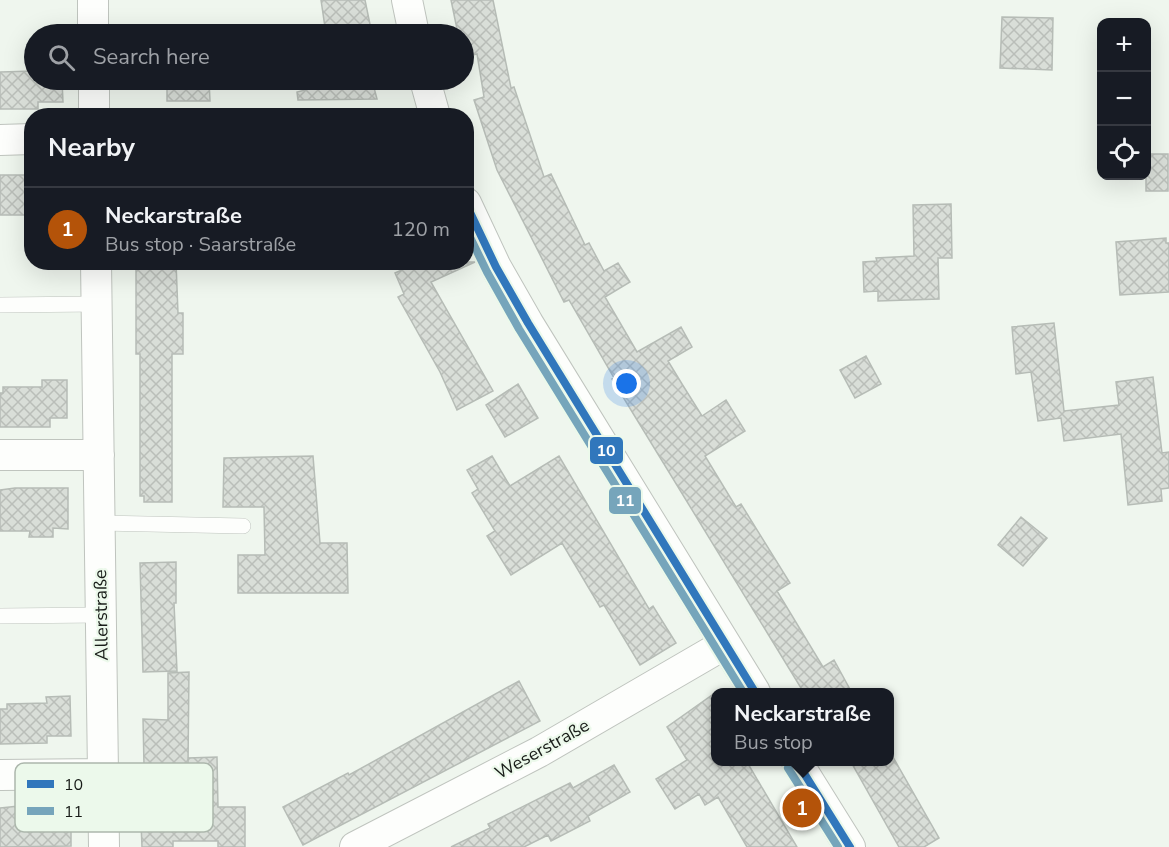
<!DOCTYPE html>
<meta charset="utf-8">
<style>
body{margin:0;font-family:"Nunito Sans",sans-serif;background:#20242c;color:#f1f3f6}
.controls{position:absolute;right:18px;top:18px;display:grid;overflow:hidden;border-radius:12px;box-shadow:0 6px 24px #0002}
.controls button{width:54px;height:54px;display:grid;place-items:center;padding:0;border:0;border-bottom:2px solid #363941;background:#171b24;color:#f1f3f6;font:30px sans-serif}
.you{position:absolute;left:627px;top:384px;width:21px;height:21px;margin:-15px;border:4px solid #fff;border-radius:50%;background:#1a73e8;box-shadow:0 0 0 9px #1a73e833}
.badge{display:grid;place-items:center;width:39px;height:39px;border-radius:50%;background:#b45309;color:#fff;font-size:20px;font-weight:700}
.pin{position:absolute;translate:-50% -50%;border:3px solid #fff;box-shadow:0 2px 6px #0006}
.popup{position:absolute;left:711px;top:688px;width:183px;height:78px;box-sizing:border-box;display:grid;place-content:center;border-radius:12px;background:#171b24;filter:drop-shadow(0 2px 4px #0005);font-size:20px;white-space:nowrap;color:#9ea1a6}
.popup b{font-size:22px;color:#f1f3f6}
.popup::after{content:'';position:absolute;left:50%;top:100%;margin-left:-12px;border:12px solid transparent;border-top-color:#171b24}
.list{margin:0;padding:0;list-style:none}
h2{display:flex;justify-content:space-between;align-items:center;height:78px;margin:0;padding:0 24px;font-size:26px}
h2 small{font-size:20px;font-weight:400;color:#9ea1a6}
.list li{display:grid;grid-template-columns:39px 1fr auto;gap:18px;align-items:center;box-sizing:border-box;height:84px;padding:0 24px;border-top:2px solid #363941}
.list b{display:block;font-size:22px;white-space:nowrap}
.list p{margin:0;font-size:20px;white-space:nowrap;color:#9ea1a6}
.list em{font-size:20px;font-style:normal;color:#9ea1a6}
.icon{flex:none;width:33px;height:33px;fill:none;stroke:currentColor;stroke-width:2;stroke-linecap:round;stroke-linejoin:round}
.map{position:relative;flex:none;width:1169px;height:847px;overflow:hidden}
.search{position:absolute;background:#171b24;box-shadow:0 6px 24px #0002;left:24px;top:24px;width:450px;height:66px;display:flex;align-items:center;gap:15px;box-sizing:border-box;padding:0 21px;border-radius:33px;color:#9ea1a6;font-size:22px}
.panel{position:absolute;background:#171b24;box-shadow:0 6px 24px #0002;left:24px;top:108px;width:450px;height:162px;border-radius:24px}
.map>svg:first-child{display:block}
.building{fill:url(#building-cross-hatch);stroke:#b6bcb6;stroke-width:1.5}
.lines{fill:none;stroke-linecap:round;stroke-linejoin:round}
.service-casing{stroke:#bfc4be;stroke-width:16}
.minor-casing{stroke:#bfc4be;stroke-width:32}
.service{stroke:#fdfefc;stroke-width:15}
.minor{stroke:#fdfefc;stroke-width:30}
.bus-1-casing{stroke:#ecf9eb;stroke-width:12}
.bus-2-casing{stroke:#ecf9eb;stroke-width:12}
.bus-1{stroke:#3177bc;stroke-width:8}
.bus-2{stroke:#76a5bb;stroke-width:8}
.labels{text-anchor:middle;stroke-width:4.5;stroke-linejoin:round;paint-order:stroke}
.street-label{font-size:18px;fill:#181c18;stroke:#ecf9eb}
.key{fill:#ecf9eb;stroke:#acb7ac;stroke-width:1.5}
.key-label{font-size:16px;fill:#181c18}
.line-badge{stroke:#ecf9eb;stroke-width:2}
.badge-label{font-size:16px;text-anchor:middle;font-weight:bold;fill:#fff}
</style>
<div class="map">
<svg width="1169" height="847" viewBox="0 0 1169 847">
<defs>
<pattern id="building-cross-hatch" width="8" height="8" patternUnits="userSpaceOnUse" patternTransform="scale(1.5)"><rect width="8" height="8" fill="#d9ded8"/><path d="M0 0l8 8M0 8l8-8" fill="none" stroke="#babeb9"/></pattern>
</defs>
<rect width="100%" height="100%" fill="#eff6ee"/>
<path class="building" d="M 321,0 L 365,0 L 372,34 L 326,34 Z
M 451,0 L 493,0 L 511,88 L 514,87 L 544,177 L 551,174 L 585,245 L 589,243 L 604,271 L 618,263 L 630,282 L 605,297 L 637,352 L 681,327 L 692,347 L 668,361 L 682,384 L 702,416 L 726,400 L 745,431 L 705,456 L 736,507 L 741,504 L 790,583 L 777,591 L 823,667 L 834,660 L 852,693 L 804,693 L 612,379 L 614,378 L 569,300 L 564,302 L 497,170 L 474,100 L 484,97 L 477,54 L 464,57 L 464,34 L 458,34 Z
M 1002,17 L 1053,18 L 1052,70 L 1000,68 Z
M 34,71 L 34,80 L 62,80 L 63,102 L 38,102 L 38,109 L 0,109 L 0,72 Z
M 167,80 L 209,80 L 210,101 L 167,101 Z
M 345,80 L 372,80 L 377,99 L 298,100 L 297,92 Z
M 1146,154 L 1168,154 L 1168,191 L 1146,191 Z
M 0,175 L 28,175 L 28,181 L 32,181 L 32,215 L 0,215 Z
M 951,204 L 952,258 L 938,258 L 939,299 L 878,301 L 878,291 L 864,292 L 863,262 L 877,261 L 876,258 L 914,256 L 913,205 Z
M 1166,238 L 1166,243 L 1169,243 L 1169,292 L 1120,295 L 1116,242 Z
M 136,262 L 176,262 L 178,313 L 183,313 L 183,354 L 172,354 L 172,502 L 144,502 L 144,496 L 140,496 L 140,354 L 136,354 Z
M 399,262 L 475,262 L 431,282 L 493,391 L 457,410 L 440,372 L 398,297 L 404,294 L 395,273 L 402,270 Z
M 1054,323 L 1064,411 L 1119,405 L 1116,382 L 1153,377 L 1162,453 L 1169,452 L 1169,488 L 1161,489 L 1162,501 L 1128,505 L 1121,434 L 1064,441 L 1061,418 L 1038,421 L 1031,372 L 1016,374 L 1012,327 Z
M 866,356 L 881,384 L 855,398 L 840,370 Z
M 42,380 L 67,380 L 67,418 L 50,418 L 50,427 L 0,427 L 0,393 L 3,393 L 3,387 L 42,387 Z
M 518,384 L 538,418 L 505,437 L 486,405 Z
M 313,456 L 320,543 L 347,543 L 348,593 L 238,593 L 238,555 L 265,555 L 264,507 L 223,507 L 224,458 Z
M 492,456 L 510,486 L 559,456 L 649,609 L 653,606 L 676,643 L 640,665 L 604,605 L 600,607 L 562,543 L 511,575 L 487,536 L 495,531 L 472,493 L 478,489 L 467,470 Z
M 15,488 L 68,488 L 68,529 L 53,528 L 53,537 L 29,537 L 30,531 L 0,531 L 0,490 Z
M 1021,517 L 1047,538 L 1023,566 L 998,545 Z
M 176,562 L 176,603 L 174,603 L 177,671 L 143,672 L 140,563 Z
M 189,672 L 188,766 L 144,765 L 143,719 L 168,720 L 168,673 Z
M 519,681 L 540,721 L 303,845 L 283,807 L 348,773 L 349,775 Z
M 715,693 L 715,762 L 747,762 L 797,847 L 747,847 L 718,797 L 705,805 L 699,794 L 675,809 L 656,779 L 687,760 L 667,727 Z
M 70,696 L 71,736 L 47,736 L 47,743 L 0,744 L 0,709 L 7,709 L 7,704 L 47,703 L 46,697 Z
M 889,750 L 939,838 L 924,847 L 899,847 L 851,762 L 889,762 Z
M 217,757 L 218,807 L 245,807 L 245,847 L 218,847 L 218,841 L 173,841 L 173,847 L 142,847 L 141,822 L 189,822 L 188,758 Z
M 614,765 L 630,792 L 588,816 L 590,821 L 551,841 L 548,835 L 524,847 L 451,847 L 490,828 L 488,824 L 570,783 L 573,788 Z
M 19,806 L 71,806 L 71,846 L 0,847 L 0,808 Z"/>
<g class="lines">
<g class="service-casing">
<path id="service" d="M 0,305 L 97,304
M 100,523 L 243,526
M 0,616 L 100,615"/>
</g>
<g class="minor-casing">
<path id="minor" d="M 93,0 L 93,34
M 407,0 L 414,34
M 94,80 L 94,116
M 425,80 L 435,116
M 0,140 L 32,139
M 466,203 L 496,267 L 528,323 L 755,692
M 96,262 L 104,847
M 0,455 L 99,455
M 797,762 L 850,847
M 0,775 L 103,774
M 355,847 L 539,752 L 725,644"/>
</g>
<use href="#service" class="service"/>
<use href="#minor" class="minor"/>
<g class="bus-1-casing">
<path id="bus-1" d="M 466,204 L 496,267 L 528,323 L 755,692
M 797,762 L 850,847"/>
</g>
<g class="bus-2-casing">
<path id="bus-2" d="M 466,229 L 487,272 L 519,329 L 743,692
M 788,768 L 838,847"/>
</g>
<use href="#bus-1" class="bus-1"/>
<use href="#bus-2" class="bus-2"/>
</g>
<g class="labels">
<g class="street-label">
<text transform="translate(101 615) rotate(-91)" y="6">Allerstraße</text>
<text transform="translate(542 749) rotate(-29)" y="6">Weserstraße</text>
</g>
</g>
<rect x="15" y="763" width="198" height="69" rx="9" class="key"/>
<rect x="27" y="780" width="27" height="8" fill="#3177bc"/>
<rect x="27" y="807" width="27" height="8" fill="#76a5bb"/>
<g class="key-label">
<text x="64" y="790">10</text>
<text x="64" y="817">11</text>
</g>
<g class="line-badge">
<rect x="589" y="436" width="35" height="29" rx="6" fill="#3177bc"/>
<rect x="608" y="486" width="34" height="29" rx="6" fill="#76a5bb"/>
</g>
<g class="badge-label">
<text x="606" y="456">10</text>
<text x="625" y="506">11</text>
</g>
</svg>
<div class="controls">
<button>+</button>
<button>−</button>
<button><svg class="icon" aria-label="locate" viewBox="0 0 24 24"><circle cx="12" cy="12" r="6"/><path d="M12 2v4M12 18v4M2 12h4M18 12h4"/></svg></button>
</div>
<div class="you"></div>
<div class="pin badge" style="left:802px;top:808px">1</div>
<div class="popup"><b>Neckarstraße</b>Bus stop</div>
<div class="search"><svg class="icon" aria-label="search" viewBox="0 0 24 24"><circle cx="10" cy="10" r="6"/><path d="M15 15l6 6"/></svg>Search here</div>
<section class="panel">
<h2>Nearby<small></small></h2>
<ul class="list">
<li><span class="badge">1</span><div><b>Neckarstraße</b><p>Bus stop · Saarstraße</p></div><em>120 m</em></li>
</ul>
</section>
</div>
